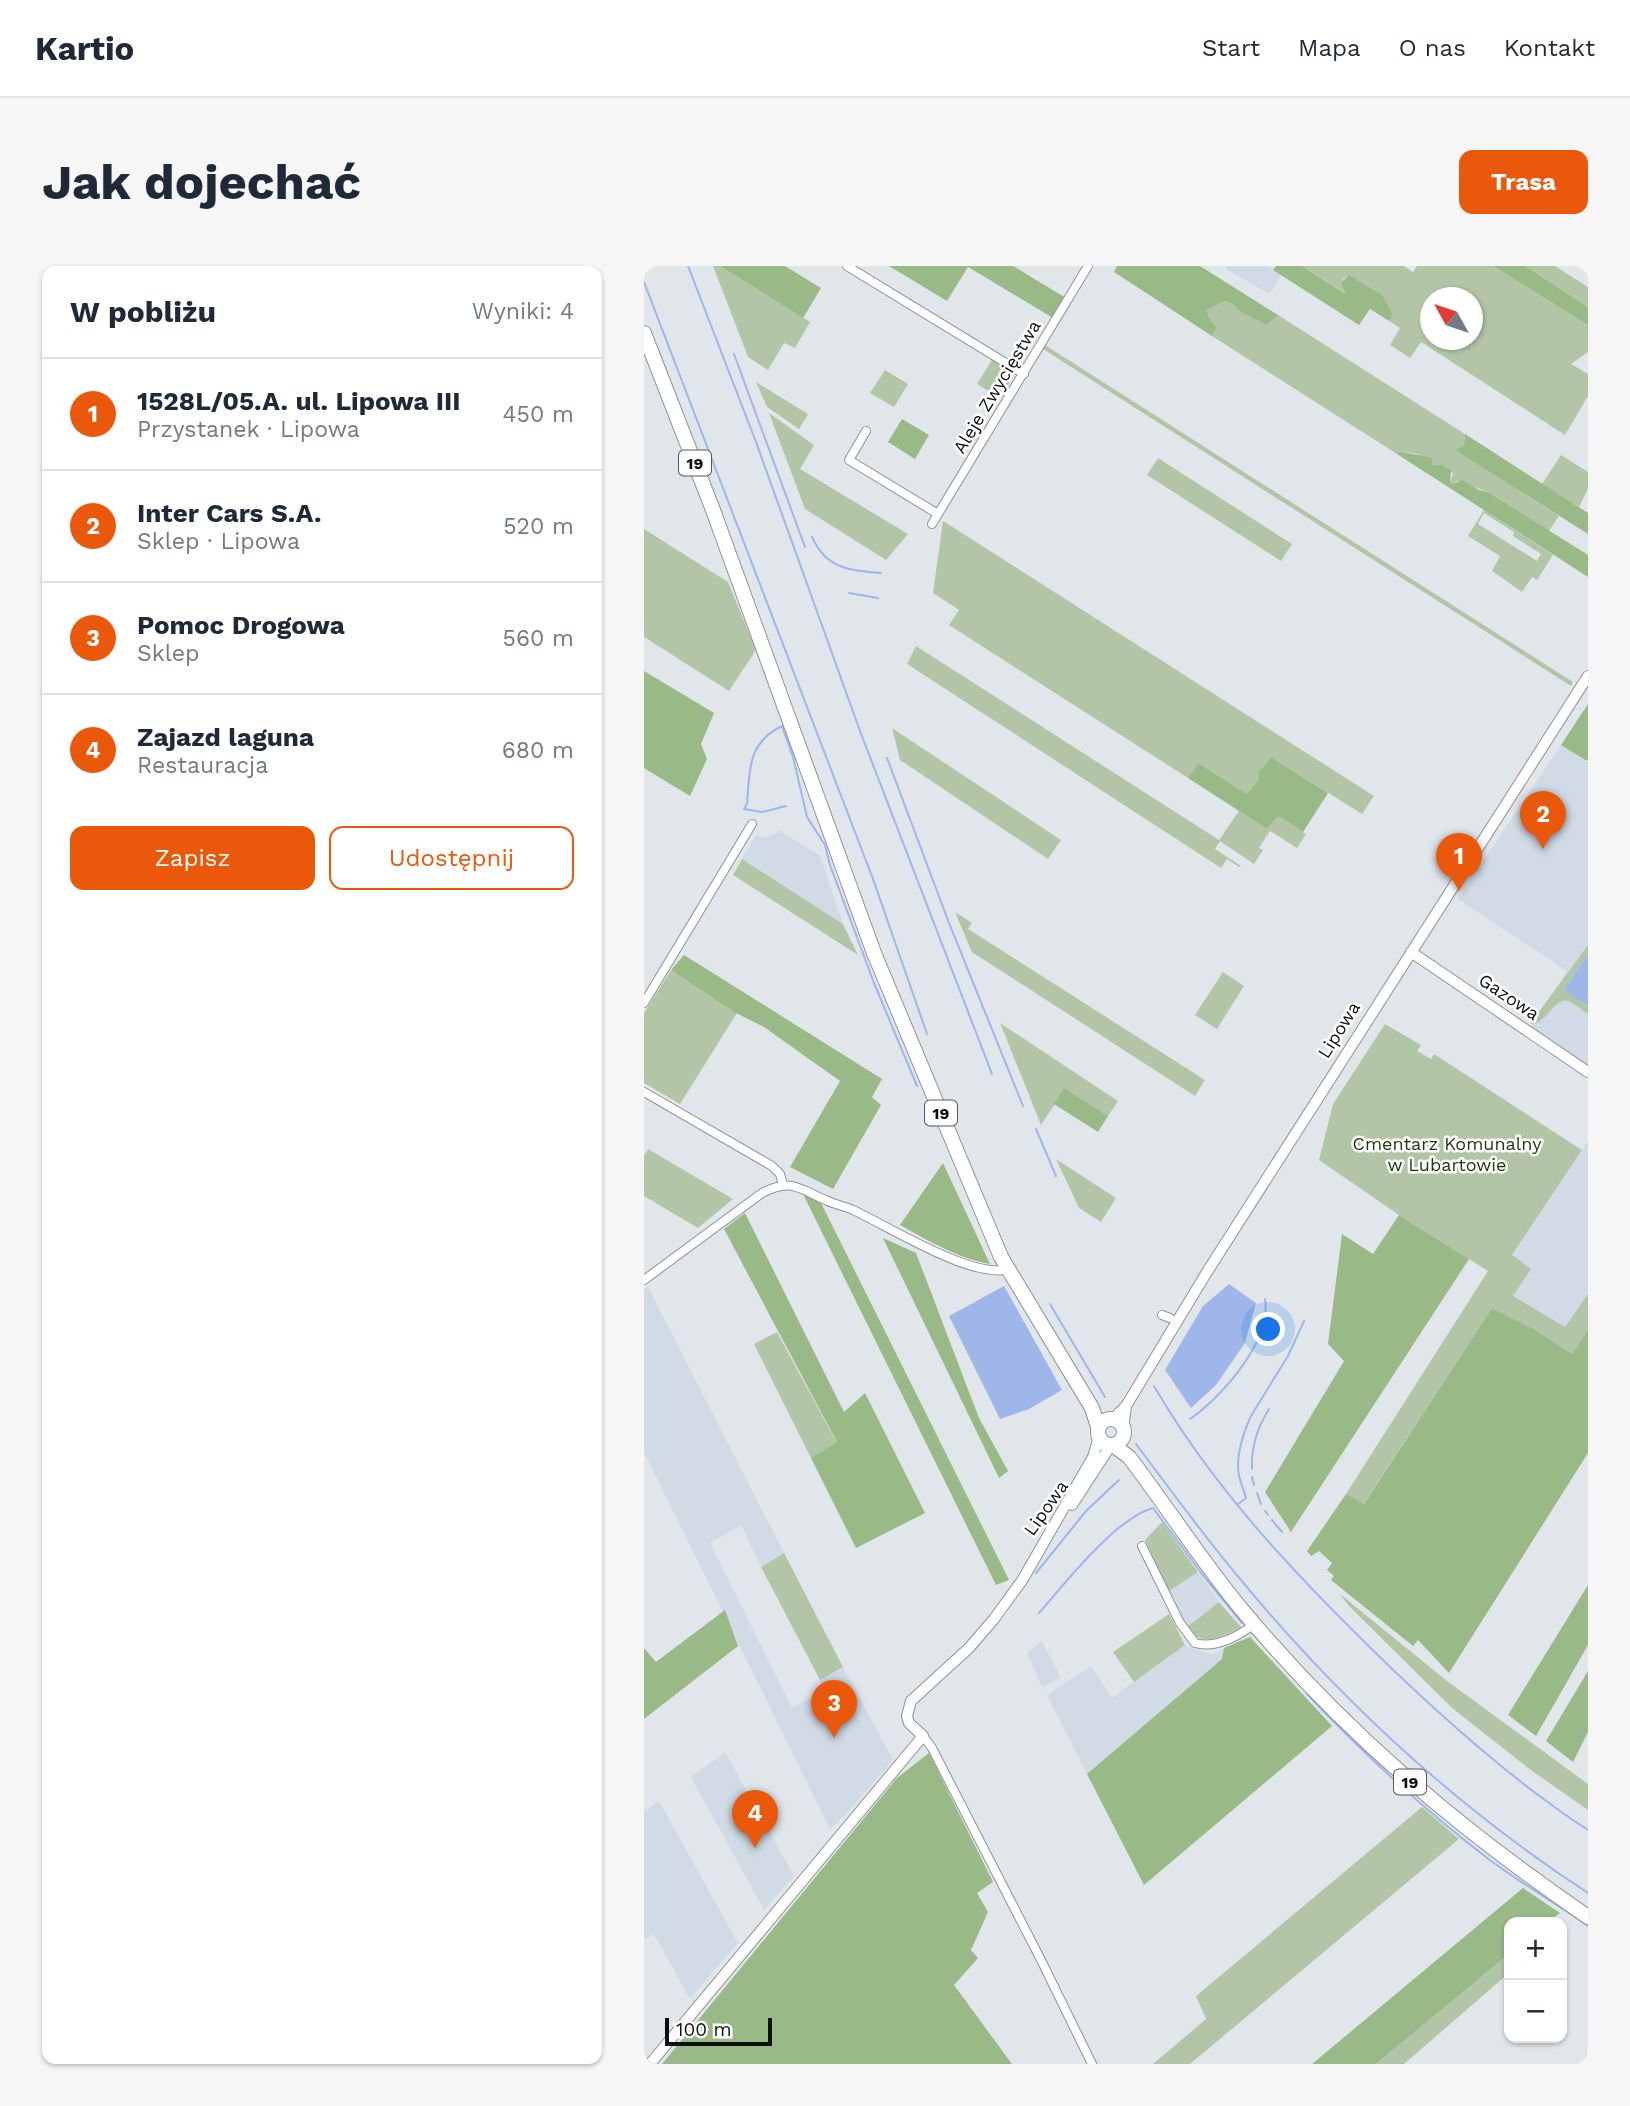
<!DOCTYPE html>
<html lang="pl">
<meta charset="utf-8">
<style>
body{margin:0;font-family:"Work Sans",sans-serif;background:#f6f6f7;color:#1f2937}
.controls{position:absolute;right:21px;bottom:21px;display:grid;overflow:hidden;border-radius:14px;box-shadow:0 2px 5px #0004}
.controls button{width:63px;height:63px;display:grid;place-items:center;padding:0;border:0;border-bottom:2px solid #e0e1e3;background:#fff;color:#1f2937;font:35px sans-serif}
.compass{position:absolute;left:776px;top:21px;width:63px;height:63px;border-radius:50%;background:#fff;box-shadow:0 2px 5px #0004;rotate:310deg}
.scale{position:absolute;left:21px;bottom:18px;width:107px;box-sizing:border-box;padding-left:7px;border:4px solid #0c0e0f;border-top:0;font-size:19px;line-height:24px;white-space:nowrap;color:#0c0e0f;-webkit-text-stroke:5px #fff;paint-order:stroke}
.you{position:absolute;left:625px;top:1064px;width:24px;height:24px;margin:-18px;border:5px solid #fff;border-radius:50%;background:#1a73e8;box-shadow:0 0 0 10px #1a73e833}
.badge{display:grid;place-items:center;width:46px;height:46px;border-radius:50%;background:#ea580c;color:#fff;font-size:23px;font-weight:700}
.pin{position:absolute;translate:-50% -58px;filter:drop-shadow(0 2px 4px #0008)}
.pin::after{content:'';position:absolute;top:37px;width:24px;height:21px;background:inherit;clip-path:polygon(0 0,100% 0,50% 100%)}
.list{margin:0;padding:0;list-style:none}
h2{display:flex;justify-content:space-between;align-items:center;height:91px;margin:0;padding:0 28px;font-size:30px}
h2 small{font-size:23px;font-weight:400;color:#747a83}
.list li{display:grid;grid-template-columns:46px 1fr auto;gap:21px;align-items:center;box-sizing:border-box;height:112px;padding:0 28px;border-top:2px solid #e0e1e3}
.list b{display:block;font-size:26px;white-space:nowrap}
.list p{margin:0;font-size:23px;white-space:nowrap;color:#747a83}
.list em{font-size:23px;font-style:normal;color:#747a83}
.actions{display:flex;gap:14px;padding:21px 28px}
.actions a{flex:1;padding:16px 0;border:2px solid #ea580c;border-radius:14px;text-align:center;font-size:24px;color:#ea580c}
.actions .main{background:#ea580c;color:#fff}
.map{position:relative;flex:none;width:944px;height:1798px;overflow:hidden;border-radius:14px}
header{display:flex;align-items:center;gap:42px;box-sizing:border-box;height:98px;padding:0 35px;background:#fff;border-bottom:2px solid #e0e1e3}
header strong{font-size:33px}
nav{display:flex;gap:38px;margin-inline-start:auto;font-size:24px}
.intro{display:flex;align-items:center;justify-content:space-between;box-sizing:border-box;height:168px;padding:0 42px}
h1{margin:0;font-size:49px}
.button{padding:18px 32px;border-radius:14px;background:#ea580c;color:#fff;font-size:24px;font-weight:700}
main{display:flex;gap:42px;padding:0 42px}
aside{flex:1;background:#fff;border-radius:14px;box-shadow:0 2px 5px #0004}
.map>svg:first-child{display:block}
.built{fill:#d1dbe5}
.green{fill:#b2c6a7;fill-rule:evenodd}
.forest{fill:#99b987}
.water{fill:#9eb6e8}
.lines{fill:none;stroke-linecap:round;stroke-linejoin:round}
.stream{stroke:#9eb6e8;stroke-width:2}
.street-casing{stroke:#8e9297;stroke-width:10}
.secondary-casing{stroke:#8e9297;stroke-width:12}
.highway-casing{stroke:#8e9297;stroke-width:16}
.street{stroke:#fff;stroke-width:8}
.secondary{stroke:#fff;stroke-width:10}
.highway{stroke:#fff;stroke-width:14}
.labels{text-anchor:middle;stroke-width:5;stroke-linejoin:round;paint-order:stroke}
.shield{fill:#fff;stroke:#555657;stroke-width:2}
.shield-label{font-size:16px;font-weight:bold;fill:#0c0e0f}
.street-label{font-size:18px;fill:#0c0e0f;stroke:#fff}
.park-label{font-size:18px;fill:#1b3904;stroke:#fff}
</style>
<header>
<strong>Kartio</strong>
<nav><a>Start</a><a>Mapa</a><a>O nas</a><a>Kontakt</a></nav>
</header>
<div class="intro"><h1>Jak dojechać</h1><a class="button">Trasa</a></div>
<main>
<aside>
<h2>W pobliżu<small>Wyniki: 4</small></h2>
<ul class="list">
<li><span class="badge">1</span><div><b>1528L/05.A. ul. Lipowa III</b><p>Przystanek · Lipowa</p></div><em>450 m</em></li>
<li><span class="badge">2</span><div><b>Inter Cars S.A.</b><p>Sklep · Lipowa</p></div><em>520 m</em></li>
<li><span class="badge">3</span><div><b>Pomoc Drogowa</b><p>Sklep</p></div><em>560 m</em></li>
<li><span class="badge">4</span><div><b>Zajazd laguna</b><p>Restauracja</p></div><em>680 m</em></li>
</ul>
<div class="actions"><a class="main">Zapisz</a><a>Udostępnij</a></div>
</aside>
<div class="map">
<svg width="944" height="1798" viewBox="0 0 944 1798">
<rect width="100%" height="100%" fill="#e1e6eb"/>
<path class="built" d="M 582,0 L 623,0 L 637,9 L 626,28 L 583,4 Z
M 917,479 L 944,496 L 944,800 L 887,761 L 923,705 L 814,633 Z
M 137,565 L 176,590 L 199,658 L 98,593 L 112,570 L 123,571 Z
M 944,875 L 944,1028 L 921,1062 L 869,1030 L 868,989 Z
M 4,1021 L 140,1287 L 117,1301 L 97,1259 L 66,1277 L 148,1442 L 182,1424 L 176,1414 L 199,1401 L 249,1494 L 203,1547 L 186,1563 L 0,1186 L 0,1023 Z
M 554,1306 L 575,1336 L 542,1362 L 525,1325 Z
M 398,1375 L 417,1412 L 398,1421 L 383,1387 Z
M 541,1379 L 568,1389 L 580,1382 L 578,1393 L 443,1508 L 403,1429 L 447,1400 L 468,1432 Z
M 81,1486 L 150,1610 L 120,1644 L 47,1511 Z
M 15,1535 L 94,1677 L 46,1733 L 10,1668 L 0,1673 L 0,1545 Z"/>
<path class="green" d="M 69,0 L 76,0 L 166,56 L 151,82 L 140,77 L 124,104 L 104,91 Z
M 658,0 L 760,0 L 769,6 L 773,0 L 849,0 L 944,59 L 944,86 L 927,98 L 944,108 L 944,130 L 921,169 L 777,76 L 766,92 L 746,79 L 756,62 L 745,55 L 749,48 L 703,11 L 699,13 L 703,28 ZM 786,32 L 828,32 L 828,74 L 786,74 Z
M 881,0 L 911,0 L 944,21 L 944,41 Z
M 581,35 L 588,38 L 596,46 L 623,59 L 634,49 L 821,168 L 820,179 L 882,229 L 915,250 L 905,265 L 844,226 L 814,215 L 809,218 L 806,216 L 809,207 L 787,199 L 786,191 C 775,190 763,183 753,188 L 568,70 L 573,62 L 565,52 L 563,44 Z
M 401,79 L 929,416 L 927,420 L 399,83 Z
M 349,92 L 372,106 L 356,132 L 333,118 Z
M 241,104 L 264,118 L 250,141 L 226,127 Z
M 112,116 L 164,148 L 155,163 L 123,141 Z
M 125,147 L 170,179 L 156,203 L 264,268 L 242,294 L 161,243 Z
M 917,189 L 944,206 L 944,223 L 935,241 L 898,218 Z
M 514,192 L 648,278 L 637,295 L 503,209 Z
M 840,244 L 909,289 L 893,314 L 888,311 L 878,326 L 848,305 L 856,290 L 824,270 ZM 840,247 L 870,266 L 869,270 L 897,288 L 893,295 L 834,258 Z
M 299,255 L 730,530 L 718,548 L 627,491 L 614,507 L 615,513 L 603,528 L 554,497 L 544,512 L 305,359 L 315,344 L 289,327 Z
M 0,263 L 84,316 L 112,384 L 85,425 L 0,371 Z
M 272,380 L 575,574 L 595,545 L 623,563 L 634,550 L 662,568 L 653,582 L 626,565 L 615,582 L 619,584 L 610,598 L 576,575 L 571,583 L 597,600 L 595,601 L 583,593 L 577,602 L 263,398 Z
M 248,462 L 417,574 L 404,593 L 256,494 Z
M 98,593 L 199,658 L 214,689 L 89,609 Z
M 311,646 L 328,657 L 324,663 L 561,814 L 551,830 L 328,686 Z
M 944,679 L 944,688 L 920,724 L 944,740 L 944,748 C 938,744 930,737 924,735 C 909,731 904,758 886,758 Z
M 27,704 L 93,747 L 36,838 L 0,817 L 0,747 Z
M 579,706 L 600,720 L 573,763 L 551,749 Z
M 356,757 L 474,835 L 464,850 L 421,823 L 397,859 Z
M 741,758 L 777,779 L 773,785 L 787,793 L 790,788 L 938,884 L 868,989 L 887,1003 L 869,1030 L 921,1061 L 944,1028 L 944,1064 L 928,1088 L 888,1062 L 848,1042 L 719,1239 L 702,1228 L 844,1005 L 755,949 L 675,894 L 689,838 Z
M 4,883 L 89,933 L 54,962 L 0,930 L 0,890 Z
M 412,893 L 472,932 L 457,956 L 435,942 Z
M 133,1066 L 193,1177 L 167,1192 L 110,1078 Z
M 518,1256 L 554,1306 L 525,1325 L 501,1274 Z
M 140,1287 L 199,1401 L 176,1414 L 117,1301 Z
M 696,1328 L 803,1415 L 944,1518 L 944,1544 L 888,1505 L 808,1442 L 704,1339 Z
M 575,1336 L 597,1361 C 578,1371 558,1382 542,1362 Z
M 525,1348 L 541,1379 L 490,1416 L 469,1386 Z
M 778,1541 L 815,1573 L 546,1798 L 509,1798 L 562,1753 L 552,1730 Z
M 865,1688 L 865,1707 L 760,1798 L 732,1798 Z"/>
<path class="forest" d="M 76,0 L 141,0 L 177,22 L 159,52 Z
M 245,0 L 369,0 L 422,32 L 409,52 L 324,1 L 303,35 Z
M 473,0 L 556,0 L 634,49 L 623,59 L 596,46 L 588,38 L 581,35 L 563,44 L 565,52 L 573,62 L 568,70 L 470,6 Z
M 632,0 L 658,0 L 702,28 L 697,17 L 705,9 L 739,30 L 749,49 L 745,55 L 726,43 L 715,59 L 629,4 Z
M 849,0 L 881,0 L 944,41 L 944,59 Z
M 258,153 L 285,169 L 271,193 L 244,176 Z
M 821,168 L 944,247 L 944,268 L 811,184 L 820,179 Z
M 757,186 L 786,191 L 789,194 L 787,199 L 797,199 L 807,204 L 806,216 L 809,218 L 818,214 L 835,224 L 844,226 L 944,289 L 944,311 L 753,188 Z
M 0,405 L 70,447 L 57,478 L 63,493 L 46,530 L 0,502 Z
M 944,438 L 944,494 L 943,495 L 917,479 Z
M 627,491 L 684,527 L 659,566 L 634,550 L 623,563 L 544,512 L 554,497 L 603,528 L 615,513 L 614,507 Z
M 40,689 L 238,813 L 228,831 L 237,839 L 189,923 L 146,901 L 196,815 L 120,761 L 92,747 L 27,704 Z
M 420,822 L 464,850 L 454,866 L 410,838 Z
M 299,897 L 346,998 C 313,992 285,975 256,959 Z
M 159,928 L 176,935 L 365,1314 L 352,1319 Z
M 101,947 L 200,1146 L 221,1127 L 281,1247 L 212,1282 L 167,1192 L 193,1176 L 80,963 Z
M 755,949 L 825,993 L 647,1266 L 621,1226 L 700,1095 L 684,1078 L 698,968 L 729,988 Z
M 239,972 L 272,987 L 335,1152 L 364,1205 L 355,1212 Z
M 848,1042 L 888,1062 L 928,1088 L 944,1064 L 944,1187 L 805,1407 L 774,1374 L 769,1380 L 687,1314 L 690,1310 L 683,1304 L 688,1297 L 675,1285 L 667,1290 L 663,1285 L 702,1228 L 720,1238 Z
M 944,1319 L 944,1379 L 892,1470 L 864,1449 Z
M 81,1344 L 94,1380 L 0,1453 L 0,1382 L 12,1396 Z
M 606,1371 L 688,1460 L 500,1619 L 443,1508 L 578,1393 L 580,1382 Z
M 944,1405 L 944,1466 L 929,1496 L 902,1475 Z
M 285,1487 L 349,1616 L 333,1627 L 344,1646 L 327,1684 L 334,1692 L 310,1719 L 368,1798 L 18,1798 L 253,1512 Z
M 879,1622 L 916,1647 L 904,1656 L 865,1656 L 865,1688 L 732,1798 L 668,1798 Z"/>
<path class="water" d="M 944,688 L 944,740 L 920,724 Z
M 585,1018 L 612,1037 L 601,1077 L 572,1119 L 547,1142 L 521,1104 L 559,1040 Z
M 360,1020 L 418,1124 L 385,1143 L 356,1153 L 305,1050 Z"/>
<g class="lines">
<path class="stream" d="M 44,0 L 112,176 L 216,465 L 348,808
M 0,16 L 229,613 L 283,768
M 90,88 L 161,281
M 168,271 C 183,304 206,304 237,307
M 205,327 L 234,332
M 243,492 L 305,657 L 379,840
M 142,540 L 118,546 L 100,543 L 103,538 C 106,504 103,477 138,460 L 149,491 L 163,551 L 181,579 L 186,599 L 230,717 L 273,820
M 392,863 L 412,910
M 406,1038 L 461,1131
M 510,1120 C 571,1225 657,1315 744,1399 C 806,1458 872,1517 944,1564
M 546,1153 C 578,1131 628,1074 621,1033
M 492,1178 C 525,1222 557,1266 592,1308 C 693,1431 811,1540 944,1627
M 608,1203 C 607,1180 613,1162 625,1143
M 608,1211 L 610,1219
M 613,1227 L 617,1238
M 594,1238 L 602,1232 C 600,1224 597,1218 595,1210 C 591,1190 599,1168 607,1150 L 644,1090 L 660,1055
M 621,1245 L 624,1249
M 628,1254 L 638,1266
M 392,1307 L 442,1245 L 475,1214
M 395,1347 C 421,1317 472,1252 509,1242 L 558,1308 L 598,1357
M 663,1428 C 718,1486 778,1542 842,1591 C 874,1616 911,1636 944,1660"/>
<g class="street-casing">
<path id="street" d="M 203,0 L 380,108
M 222,165 L 205,194 L 294,248
M 288,258 L 444,0
M 0,737 L 108,558
M 0,826 L 128,900 L 136,908 L 139,919
M 0,1014 L 118,927 C 149,911 156,924 184,935 C 192,939 201,940 209,944 C 244,960 329,1014 365,1003
M 518,1049 L 526,1052
M 498,1280 L 536,1357 L 551,1377 C 571,1383 595,1370 610,1358
M 279,1470 L 288,1482 L 398,1696 L 448,1798"/>
</g>
<g class="secondary-casing">
<path id="secondary" d="M 767,686 L 944,806
M 469,1153 L 482,1140 L 563,1006 L 944,410
M 479,1162 L 482,1140
M 428,1239 L 467,1179
M 6,1798 L 279,1470 L 265,1457 L 263,1450 L 267,1435 L 325,1382 L 350,1353 L 379,1313 L 449,1191 L 455,1171"/>
</g>
<g class="highway-casing">
<path id="highway" d="M 0,67 L 69,244 L 230,687 L 357,991 L 448,1142 L 454,1161
M454 1166a13 13 0 1 1 26 0a13 13 0 1 1-26 0Z
M 469,1179 L 485,1191 C 524,1242 558,1296 599,1345 C 700,1466 814,1562 944,1651"/>
</g>
<use href="#street" class="street"/>
<use href="#secondary" class="secondary"/>
<use href="#highway" class="highway"/>
</g>
<g class="labels">
<g class="shield">
<rect x="35" y="184.5" width="32" height="25" rx="5"/>
<rect x="281" y="834.5" width="32" height="25" rx="5"/>
<rect x="750" y="1503.5" width="32" height="25" rx="5"/>
</g>
<g class="shield-label">
<text x="51" y="203">19</text>
<text x="297" y="853">19</text>
<text x="766" y="1522">19</text>
</g>
<g class="street-label">
<text transform="translate(353 121) rotate(-59)" y="6">Aleje Zwycięstwa</text>
<text transform="translate(865 731) rotate(34)" y="6">Gazowa</text>
<text transform="translate(695 764) rotate(-58)" y="6">Lipowa</text>
<text transform="translate(402 1242) rotate(-55)" y="6">Lipowa</text>
</g>
<g class="park-label">
<text x="803" y="884">Cmentarz Komunalny<tspan x="803" dy="21">w Lubartowie</tspan></text>
</g>
</g>
</svg>
<div class="controls">
<button>+</button>
<button>−</button>
</div>
<svg class="compass" viewBox="-18 -18 36 36"><path d="M0-13l5 13h-10z" fill="#e53935"/><path d="M0 13l5-13h-10z" fill="#747a83"/></svg>
<div class="scale">100 m</div>
<div class="you"></div>
<div class="pin badge" style="left:815px;top:625px">1</div>
<div class="pin badge" style="left:899px;top:583px">2</div>
<div class="pin badge" style="left:190px;top:1472px">3</div>
<div class="pin badge" style="left:111px;top:1582px">4</div>
</div>
</main>
